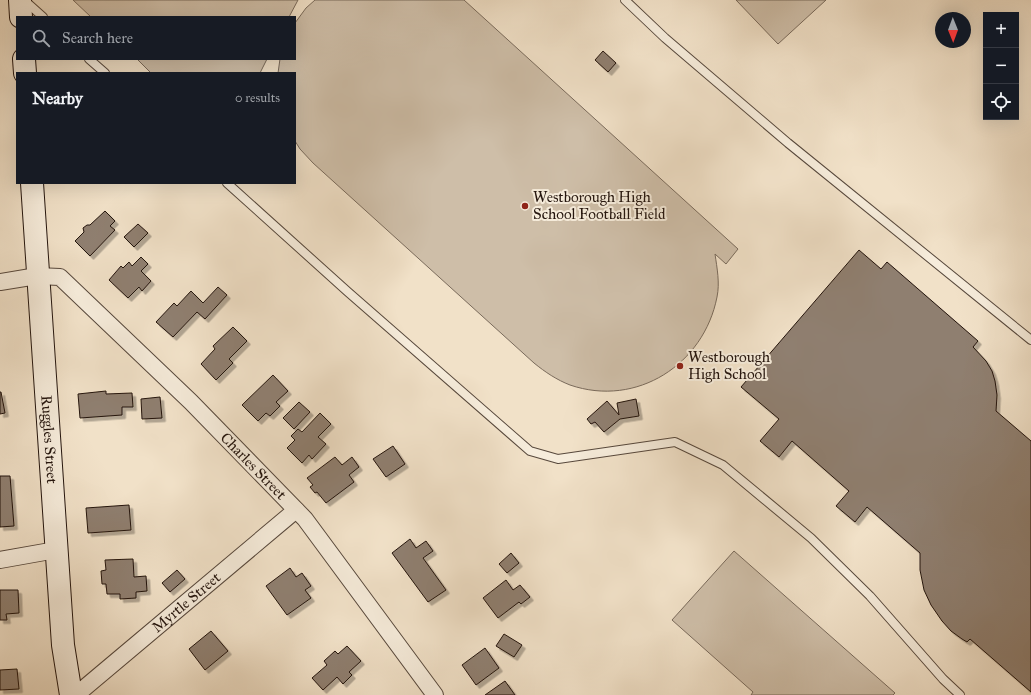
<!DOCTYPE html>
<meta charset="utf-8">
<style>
body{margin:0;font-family:"IM FELL Great Primer",serif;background:#20242c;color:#f1f3f6}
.controls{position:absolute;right:12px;top:12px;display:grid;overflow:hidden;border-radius:0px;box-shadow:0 4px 16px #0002}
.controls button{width:36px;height:36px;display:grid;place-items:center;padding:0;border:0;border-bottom:1px solid #363941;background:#171b24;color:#f1f3f6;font:20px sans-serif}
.compass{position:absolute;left:935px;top:12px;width:36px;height:36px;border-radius:50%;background:#171b24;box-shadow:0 4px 16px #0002;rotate:179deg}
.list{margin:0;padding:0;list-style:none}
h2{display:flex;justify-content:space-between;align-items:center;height:52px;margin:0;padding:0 16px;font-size:17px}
h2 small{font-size:13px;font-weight:400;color:#9ea1a6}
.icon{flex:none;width:22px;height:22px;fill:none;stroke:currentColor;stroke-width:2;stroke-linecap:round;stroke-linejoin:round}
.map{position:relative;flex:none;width:1031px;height:695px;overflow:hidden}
.search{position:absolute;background:#171b24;box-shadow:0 4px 16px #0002;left:16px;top:16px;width:280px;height:44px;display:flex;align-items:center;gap:10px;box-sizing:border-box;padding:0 14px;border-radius:0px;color:#9ea1a6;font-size:15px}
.panel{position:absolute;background:#171b24;box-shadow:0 4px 16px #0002;left:16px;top:72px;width:280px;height:112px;border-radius:0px}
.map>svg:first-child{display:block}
.green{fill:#cebea8;stroke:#796a5b}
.building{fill:#8f7f6f;stroke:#24150e;filter:url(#shadow)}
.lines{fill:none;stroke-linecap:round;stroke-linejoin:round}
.lane-casing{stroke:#57483c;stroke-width:10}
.street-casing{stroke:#57483c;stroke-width:18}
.secondary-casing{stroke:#24150e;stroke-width:24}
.lane{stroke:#f6ecdb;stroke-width:8}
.street{stroke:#f6ecdb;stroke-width:16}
.secondary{stroke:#f6ecdb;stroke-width:22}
.poi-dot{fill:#8f2418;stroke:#f6ecdb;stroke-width:1.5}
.labels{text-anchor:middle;stroke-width:4;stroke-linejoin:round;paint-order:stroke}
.poi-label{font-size:15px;fill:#24150e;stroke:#f6ecdb;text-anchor:start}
.street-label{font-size:15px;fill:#24150e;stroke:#f6ecdb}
</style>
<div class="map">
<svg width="1031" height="695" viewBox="0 0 1031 695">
<defs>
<filter id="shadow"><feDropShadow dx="3.5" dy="3.5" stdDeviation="0" flood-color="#0004"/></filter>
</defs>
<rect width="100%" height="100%" fill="#f1e1c8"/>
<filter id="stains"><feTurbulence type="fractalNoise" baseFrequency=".005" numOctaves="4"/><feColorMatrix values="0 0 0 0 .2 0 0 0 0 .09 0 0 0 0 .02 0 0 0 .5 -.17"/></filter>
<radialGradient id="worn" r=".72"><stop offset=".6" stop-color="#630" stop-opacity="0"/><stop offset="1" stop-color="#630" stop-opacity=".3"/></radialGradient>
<path class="green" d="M 73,0 L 298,0 L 289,17 L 91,17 Z
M 315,0 L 464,0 L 738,249 L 726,264 L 715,254 C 717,268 720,283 717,297 C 704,364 637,408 570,385 C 557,380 545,372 534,363 L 313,163 L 300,149 L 295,141 L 295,73 L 278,73 L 280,59 L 295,59 L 295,23 L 306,8 Z
M 736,0 L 826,0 L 778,44 Z
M 137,59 L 267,59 L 260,73 L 151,73 Z
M 734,551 L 895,693 L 893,695 L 751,695 L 753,692 L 672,620 Z"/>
<path class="building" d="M 603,51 L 616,63 L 608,72 L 595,60 Z
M 105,211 L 115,221 L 110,226 L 115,230 L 90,256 L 75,241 L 84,232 L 83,228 L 87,225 L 90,225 Z
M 138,224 L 148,233 L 134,247 L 124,237 Z
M 859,250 L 881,269 L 887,262 L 978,341 L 973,347 L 986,361 L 992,371 L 995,381 L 997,395 L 996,411 L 1031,441 L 1031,692 L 970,639 L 967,642 L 962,639 L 951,631 L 942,621 L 931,605 L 924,590 L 920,570 L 920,553 L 867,507 L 855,522 L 836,506 L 849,491 L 792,441 L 779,457 L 760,441 L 779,419 L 741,387 Z
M 141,257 L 148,264 L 141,271 L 151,281 L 142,291 L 139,287 L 128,298 L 109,280 L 121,266 L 123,268 L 129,262 L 132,266 Z
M 218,287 L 227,295 L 205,319 L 197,312 L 173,337 L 156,322 L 174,303 L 177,306 L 191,291 L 203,303 Z
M 233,327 L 247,341 L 229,359 L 233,363 L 216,380 L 201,364 L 215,349 L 213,346 Z
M 273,375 L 288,391 L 276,402 L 280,406 L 270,416 L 266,413 L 258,421 L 242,405 Z
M 106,391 L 106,394 L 132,393 L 133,407 L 122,407 L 122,415 L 80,418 L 78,394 Z
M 0,392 L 1,392 L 5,413 L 0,414 Z
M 160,397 L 162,418 L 142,419 L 141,399 Z
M 636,399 L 639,416 L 620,419 L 604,432 L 595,422 L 591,424 L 587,419 L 607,401 L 619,415 L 617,403 Z
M 299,402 L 310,412 L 294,429 L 283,418 Z
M 320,413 L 331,424 L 318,437 L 326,444 L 312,459 L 309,455 L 302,463 L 287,448 L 295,440 L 291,436 L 298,429 L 302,432 Z
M 393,446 L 405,464 L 386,477 L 373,459 Z
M 335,457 L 342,465 L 352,457 L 359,467 L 349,475 L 354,482 L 326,503 L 317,492 L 315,493 L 310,487 L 313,485 L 307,478 Z
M 0,476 L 10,476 L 14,526 L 0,527 Z
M 129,505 L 131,530 L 88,533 L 86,508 Z
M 410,539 L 416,548 L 426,541 L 433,551 L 423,558 L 446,590 L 428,602 L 392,553 Z
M 511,553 L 519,563 L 507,573 L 499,564 Z
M 133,559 L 134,577 L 146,576 L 147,591 L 136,592 L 136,598 L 120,599 L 120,594 L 107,594 L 106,584 L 102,584 L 101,571 L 106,570 L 105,560 Z
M 290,568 L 296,577 L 302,573 L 311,586 L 305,590 L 311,598 L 287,615 L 266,586 Z
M 177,570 L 185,579 L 170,592 L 162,583 Z
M 506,580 L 513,590 L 520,585 L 530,597 L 521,604 L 519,602 L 498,618 L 483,598 Z
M 0,590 L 18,590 L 19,613 L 6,614 L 7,620 L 0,620 Z
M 211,631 L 228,651 L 205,670 L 189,649 Z
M 504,634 L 522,645 L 514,657 L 496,646 Z
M 347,646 L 361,661 L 349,672 L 352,675 L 343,684 L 337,677 L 323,690 L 312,678 L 327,665 L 324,661 L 335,651 L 338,654 Z
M 485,648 L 499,668 L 476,685 L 462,665 Z
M 17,669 L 19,689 L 0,690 L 0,670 Z
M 505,681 L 515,695 L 485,695 Z"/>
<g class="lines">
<g class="lane-casing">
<path id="lane" d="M 24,0 L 43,17
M 625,0 L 665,38 L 788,143 L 1031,340
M 89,59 L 105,73
M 227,183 L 348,292 L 530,451 L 558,459 L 675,442 L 723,465 L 811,538 L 870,596 L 943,679 L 960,695"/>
</g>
<g class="street-casing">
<g id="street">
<path id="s1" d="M 0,282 L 37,276 L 60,277 L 191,402 L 305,519 L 435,695"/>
<path d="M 0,560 L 56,550"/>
<path id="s2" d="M 76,695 L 296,510"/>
</g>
</g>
<g class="secondary-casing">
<g id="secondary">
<path d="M 20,0 L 21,17"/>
<path d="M 24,59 L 25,73"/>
<path id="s3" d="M 32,183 L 63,645 L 71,695"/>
</g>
</g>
<use href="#lane" class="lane"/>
<use href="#street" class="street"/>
<use href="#secondary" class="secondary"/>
</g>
<g class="poi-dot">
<circle cx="525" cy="206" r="4"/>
<circle cx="680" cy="366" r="4"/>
</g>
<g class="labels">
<g class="poi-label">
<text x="533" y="202">Westborough High<tspan x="533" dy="17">School Football Field</tspan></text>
<text x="688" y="362">Westborough<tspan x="688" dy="17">High School</tspan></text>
</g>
<g class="street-label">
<text dy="5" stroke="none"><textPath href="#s3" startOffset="257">Ruggles Street</textPath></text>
<text dy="5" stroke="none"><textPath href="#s1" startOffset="331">Charles Street</textPath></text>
<text dy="5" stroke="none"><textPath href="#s2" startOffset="144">Myrtle Street</textPath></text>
</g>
</g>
<rect width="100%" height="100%" filter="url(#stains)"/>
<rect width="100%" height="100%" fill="url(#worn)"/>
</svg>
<div class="controls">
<button>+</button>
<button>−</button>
<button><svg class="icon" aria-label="locate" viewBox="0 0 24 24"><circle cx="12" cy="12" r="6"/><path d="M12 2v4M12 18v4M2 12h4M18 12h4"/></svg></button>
</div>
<svg class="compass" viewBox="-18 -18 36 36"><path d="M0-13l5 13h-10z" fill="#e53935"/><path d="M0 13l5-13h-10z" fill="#9ea1a6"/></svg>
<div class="search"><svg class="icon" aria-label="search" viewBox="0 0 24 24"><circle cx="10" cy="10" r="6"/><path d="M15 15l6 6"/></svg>Search here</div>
<section class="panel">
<h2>Nearby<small>0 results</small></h2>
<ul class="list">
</ul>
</section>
</div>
